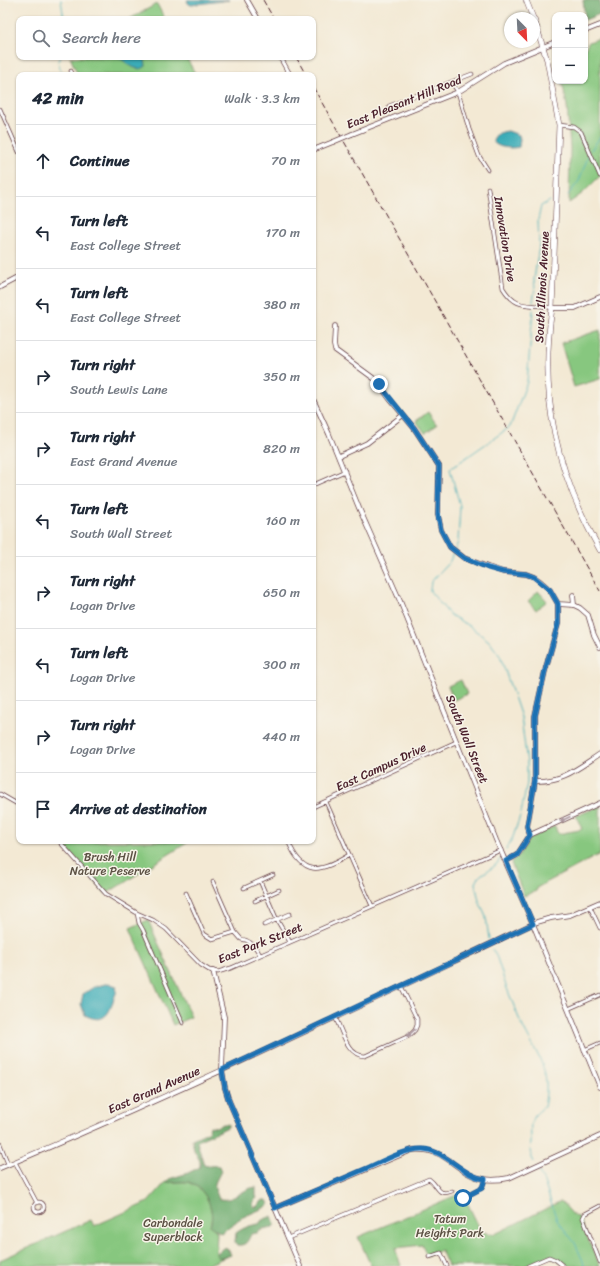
<!DOCTYPE html>
<meta charset="utf-8">
<style>
body{margin:0;font-family:Sriracha,sans-serif;background:#f2f2f3;color:#1f2937}
.controls{position:absolute;right:12px;top:12px;display:grid;overflow:hidden;border-radius:8px;box-shadow:0 1px 3px #0004}
.controls button{width:36px;height:36px;display:grid;place-items:center;padding:0;border:0;border-bottom:1px solid #e0e1e3;background:#fff;color:#1f2937;font:20px sans-serif}
.compass{position:absolute;left:504px;top:12px;width:36px;height:36px;border-radius:50%;background:#fff;box-shadow:0 1px 3px #0004;rotate:156deg}
.stop{position:absolute;width:12px;height:12px;margin:-9px;border:3px solid #1f6fb2;border-radius:50%;background:#fff}
.stop.end{background:#1f6fb2;border-color:#fff;box-shadow:0 1px 4px #0008}
.list{margin:0;padding:0;list-style:none}
h2{display:flex;justify-content:space-between;align-items:center;height:52px;margin:0;padding:0 16px;font-size:17px}
h2 small{font-size:13px;font-weight:400;color:#747a83}
.list li{display:grid;grid-template-columns:26px 1fr auto;gap:12px;align-items:center;box-sizing:border-box;height:72px;padding:0 16px;border-top:1px solid #e0e1e3}
.list b{display:block;font-size:15px;white-space:nowrap}
.list p{margin:0;font-size:13px;white-space:nowrap;color:#747a83}
.list em{font-size:13px;font-style:normal;color:#747a83}
.icon{flex:none;width:22px;height:22px;fill:none;stroke:currentColor;stroke-width:2;stroke-linecap:round;stroke-linejoin:round}
.map{position:relative;flex:none;width:600px;height:1266px;overflow:hidden}
.search{position:absolute;background:#fff;box-shadow:0 1px 3px #0004;left:16px;top:16px;width:300px;height:44px;display:flex;align-items:center;gap:10px;box-sizing:border-box;padding:0 14px;border-radius:8px;color:#747a83;font-size:15px}
.panel{position:absolute;background:#fff;box-shadow:0 1px 3px #0004;left:16px;top:72px;width:300px;height:772px;border-radius:8px}
.map>svg:first-child{display:block}
.green{fill:#87c77f;stroke:#687355}
.forest{fill:#6dac6e;stroke:#5c664c}
.water{fill:#3bacb7;stroke:#426671}
.lines{fill:none;stroke-linecap:round;stroke-linejoin:round}
.stream{stroke:#3bacb7;stroke-width:1}
.street-casing{stroke:#633d44;stroke-width:4.5}
.secondary-casing{stroke:#633d44;stroke-width:5.5}
.highway-casing{stroke:#633d44;stroke-width:6}
.street{stroke:#fff;stroke-width:3}
.secondary{stroke:#fff;stroke-width:4}
.highway{stroke:#fff;stroke-width:5}
.rail{stroke:#4a1f2b;stroke-width:1;stroke-dasharray:6 3;stroke-linecap:butt}
.secondary-bridge-casing{stroke:#633d44;stroke-width:5.5;stroke-linecap:butt}
.secondary-bridge{stroke:#fff;stroke-width:4}
.oneway{fill:#ae9aa0}
.route{stroke:#1f6fb2;stroke-width:5}
.labels{text-anchor:middle;stroke-width:3;stroke-linejoin:round;paint-order:stroke}
.street-label{font-size:12px;fill:#4a1f2b;stroke:#f7f3e8}
.park-label{font-size:12px;fill:#5c5144;stroke:#f7f3e8}
</style>
<div class="map">
<svg width="600" height="1266" viewBox="0 0 600 1266">
<rect width="100%" height="100%" fill="#f7f3e8"/>
<filter id="ink" filterUnits="userSpaceOnUse"><feTurbulence type="fractalNoise" baseFrequency=".025" numOctaves="2"/><feDisplacementMap in="SourceGraphic" scale="8" xChannelSelector="R" yChannelSelector="G"/><feConvolveMatrix kernelMatrix="1 2 1 2 8 2 1 2 1" color-interpolation-filters="sRGB"/></filter>
<filter id="wash" filterUnits="userSpaceOnUse"><feTurbulence type="fractalNoise" baseFrequency=".012" numOctaves="4" result="noise"/><feDisplacementMap in="SourceGraphic" scale="16" xChannelSelector="R" yChannelSelector="G"/><feGaussianBlur stdDeviation="0.9" result="paint"/><feColorMatrix in="noise" values="0 0 0 0 0 0 0 0 0 0 0 0 0 0 0 0 0 1.4 0 .05"/><feComposite in="paint" operator="in"/></filter>
<g filter="url(#wash)">
<rect width="100%" height="100%" fill="#f3e9d4"/>
<path class="green" d="M 157,4 L 165,19 L 129,19 Z
M 600,38 L 600,176 L 583,193 L 569,203 L 570,148 L 567,106 L 562,81 L 585,81 L 585,49 L 589,42 Z
M 70,57 L 186,57 L 196,75 L 78,75 Z
M 600,330 L 600,379 L 574,387 L 561,343 Z
M 428,412 L 437,425 L 425,433 L 416,421 Z
M 538,591 L 547,601 L 536,610 L 528,601 Z
M 461,680 L 467,694 L 454,700 L 448,686 Z
M 600,806 L 600,854 L 538,887 L 536,891 L 524,896 L 511,863 L 513,860 L 519,855 L 528,841 L 532,837 L 555,826 L 557,832 L 560,834 C 568,831 574,832 582,829 L 576,816 Z
M 59,841 L 190,841 L 106,894 Z
M 148,920 L 191,1017 L 173,1025 L 130,928 Z
M 166,1182 C 173,1183 181,1181 188,1182 C 205,1187 216,1210 210,1225 L 217,1232 L 216,1255 L 223,1258 L 205,1266 L 0,1266 L 0,1260 L 91,1220 L 94,1226 L 148,1202 Z
M 459,1194 L 465,1198 L 479,1227 L 483,1232 L 490,1234 L 497,1233 L 561,1201 L 575,1217 L 578,1216 L 600,1266 L 565,1266 L 558,1260 L 549,1256 L 525,1266 L 448,1266 L 441,1250 L 427,1256 L 422,1245 L 395,1248 L 401,1266 L 371,1266 L 358,1237 Z"/>
<path class="forest" d="M 583,0 L 600,0 L 600,14 L 585,20 Z
M 223,1124 L 228,1124 L 228,1127 L 199,1140 L 197,1142 L 204,1165 C 209,1167 213,1165 219,1166 L 221,1171 C 215,1184 211,1185 220,1199 C 234,1202 243,1188 256,1187 L 256,1196 L 257,1198 L 253,1202 L 253,1206 L 256,1207 L 263,1200 L 267,1200 L 269,1204 L 266,1207 L 241,1218 L 221,1233 L 210,1226 C 216,1210 205,1187 188,1182 C 181,1181 173,1183 166,1182 L 169,1179 L 188,1173 L 200,1167 L 200,1161 L 194,1150 L 192,1139 L 208,1132 L 210,1126 L 216,1127 Z
M 272,1216 L 275,1224 L 273,1227 L 263,1229 L 257,1233 L 251,1234 C 248,1241 246,1246 237,1245 L 235,1242 L 236,1233 C 243,1228 250,1225 259,1224 L 262,1220 Z
M 226,1247 L 229,1251 L 231,1255 L 223,1258 L 217,1257 L 217,1253 L 223,1248 Z"/>
<path class="water" d="M 187,0 L 229,0 L 191,5 L 188,3 Z
M 118,57 L 143,57 L 145,60 L 146,66 C 136,74 127,62 118,57 Z
M 508,131 L 519,135 L 520,139 L 519,147 C 512,149 496,148 493,141 C 495,133 501,132 508,131 Z
M 109,983 L 116,986 C 118,992 115,995 113,1001 C 109,1016 102,1024 85,1015 L 81,1004 L 83,994 L 94,987 Z"/>
<g class="lines">
<path class="stream" d="M 61,0 L 64,19
M 60,57 L 58,61 L 62,75
M 591,150 L 600,137
M 568,195 L 579,181 L 589,154
M 533,302 L 535,288 L 534,280 L 539,246 L 538,220 L 541,206 L 550,201
M 455,550 L 458,542 L 460,506 L 450,469 L 510,427 L 527,382 L 533,310
M 453,553 L 450,561 L 431,582 L 430,591 L 449,614 L 472,628 L 489,641 L 500,656 L 521,717 L 527,763 L 527,783 L 521,813 L 513,837 L 506,850
M 489,939 L 486,917 L 479,901 L 475,883 C 479,871 495,871 500,859
M 493,950 L 497,958 L 506,986 L 520,1021
M 521,1023 C 537,1057 552,1067 544,1107 C 531,1117 530,1120 531,1137 C 532,1149 527,1149 534,1162
M 537,1168 L 544,1182 L 557,1220 L 575,1243 L 583,1261 L 584,1266"/>
</g>
</g>
<g filter="url(#ink)">
<g class="lines">
<g class="street-casing">
<path id="street" d="M 71,71 L 73,75
M 452,83 L 458,92 L 469,129 L 479,156 L 488,170
M 389,106 L 472,74
M 0,109 L 19,152
M 559,125 L 574,127 L 581,132 L 600,176
M 488,188 L 503,288 C 518,312 529,302 552,308
M 313,485 L 345,471
M 0,794 L 19,805
M 326,802 L 372,906
M 313,807 L 456,742
M 59,841 L 106,894 L 137,913 L 153,920 L 166,929 L 201,965 L 209,970 L 218,972 L 231,968 L 501,850
M 288,841 C 303,877 320,873 349,855
M 260,881 L 277,920 L 290,942
M 213,882 L 235,932 L 241,939 C 251,940 256,947 260,955
M 244,888 L 273,875
M 186,893 L 204,934 L 212,939 L 235,932
M 255,901 L 279,890
M 590,907 L 600,928
M 137,913 L 139,923 L 143,930 L 183,1023
M 264,925 L 290,914
M 568,1009 L 600,995
M 335,1017 C 342,1030 347,1056 365,1056 L 409,1036 L 415,1030 L 417,1025 L 417,1019 L 401,986
M 584,1050 L 600,1043
M 0,1144 L 8,1164
M 15,1162 L 37,1203
M 463,1198 L 482,1188 L 485,1179
M34 1207a5 5 0 1 1 10 0a5 5 0 1 1-10 0Z
M 600,1206 L 585,1214 L 583,1218 L 600,1262
M 288,1238 L 429,1179 C 439,1186 437,1197 452,1191
M 429,1257 L 441,1253 L 447,1266
M 528,1266 L 549,1257 L 556,1260 L 563,1266"/>
</g>
<g class="secondary-casing">
<path id="secondary" d="M 247,0 L 258,19
M 585,31 L 600,25
M 280,57 L 290,75
M 352,134 L 458,92 L 504,63 L 555,42
M 313,150 L 333,142
M 0,287 L 19,277
M 552,308 L 575,308 L 600,297
M 335,326 L 334,345 L 335,350 L 376,380 L 389,398 L 414,428 L 439,466 L 438,515 L 441,530 L 450,547 L 464,558 L 488,567 L 503,572 L 526,574 L 534,577 L 540,581 L 550,590 L 558,604 L 558,624 L 545,671 L 535,716 L 535,781 L 527,827 L 530,835 L 517,855 L 506,861
M 313,399 L 329,434 L 359,508 L 400,601 L 496,840 L 533,924 L 600,1087
M 339,456 L 367,443 L 403,415
M 573,595 L 574,605
M 558,604 L 574,605 L 580,608 L 588,615 L 594,635 L 600,647
M 535,781 C 563,782 578,768 600,754
M 530,835 L 600,803
M 213,971 L 224,1017 L 222,1070 L 225,1088 L 229,1101 L 300,1266
M 0,1168 C 182,1092 359,1006 537,922 L 551,918 L 570,915 L 600,902
M 275,1208 L 412,1150 C 447,1147 452,1170 479,1178 C 489,1181 499,1180 509,1178 L 600,1136"/>
</g>
<g class="highway-casing">
<path id="highway" d="M 526,0 L 533,18
M 534,19 L 547,60 L 559,125 L 552,308 C 539,397 556,472 600,550"/>
</g>
<use href="#street" class="street"/>
<use href="#secondary" class="secondary"/>
<use href="#highway" class="highway"/>
<path class="rail" d="M 263,0 L 274,19
M 296,57 L 306,75
M 313,87 L 600,591"/>
<g class="secondary-bridge-casing">
<path id="secondary-bridge" d="M 333,142 L 352,134"/>
</g>
<use href="#secondary-bridge" class="secondary-bridge"/>
</g>
<defs><path id="oneway-solid" d="M-6-.8H1V-3.2L6.5 0L1 3.2V.8H-6Z"/></defs>
<g class="oneway">
<use href="#oneway-solid" transform="translate(565 819) rotate(155)"/>
<use href="#oneway-solid" transform="translate(411 1033) rotate(137)"/>
</g>
</g>
<g class="lines" filter="url(#ink)">
<path class="route" d="M 379,384 L 414,428 L 439,466 L 438,515 L 441,530 L 450,547 L 464,558 L 488,568 L 503,572 L 526,574 L 534,577 L 550,590 L 558,604 L 558,624 L 545,671 L 535,716 L 535,781 L 527,826 L 530,835 L 517,855 L 506,861 L 533,924 L 222,1070 L 225,1088 L 229,1101 L 275,1208 C 305,1195 335,1182 365,1169 C 381,1162 406,1148 423,1149 C 447,1151 462,1176 485,1179 L 482,1188 L 463,1198"/>
</g>
<g class="labels">
<g class="street-label">
<text transform="translate(404 102) rotate(-22)" y="4">East Pleasant Hill Road</text>
<text transform="translate(505 239) rotate(81)" y="4">Innovation Drive</text>
<text transform="translate(542 287) rotate(-87)" y="4">South Illinois Avenue</text>
<text transform="translate(467 739) rotate(68)" y="4">South Wall Street</text>
<text transform="translate(381 767) rotate(-25)" y="4">East Campus Drive</text>
<text transform="translate(260 943) rotate(-22)" y="4">East Park Street</text>
<text transform="translate(154 1090) rotate(-24)" y="4">East Grand Avenue</text>
</g>
<g class="park-label">
<text x="110" y="861">Brush Hill<tspan x="110" dy="14">Nature Peserve</tspan></text>
<text x="450" y="1223">Tatum<tspan x="450" dy="14">Heights Park</tspan></text>
<text x="173" y="1227">Carbondale<tspan x="173" dy="14">Superblock</tspan></text>
</g>
</g>
</svg>
<div class="controls">
<button>+</button>
<button>−</button>
</div>
<svg class="compass" viewBox="-18 -18 36 36"><path d="M0-13l5 13h-10z" fill="#e53935"/><path d="M0 13l5-13h-10z" fill="#747a83"/></svg>
<div class="stop" style="left:463px;top:1198px"></div>
<div class="stop end" style="left:379px;top:384px"></div>
<div class="search"><svg class="icon" aria-label="search" viewBox="0 0 24 24"><circle cx="10" cy="10" r="6"/><path d="M15 15l6 6"/></svg>Search here</div>
<section class="panel">
<h2>42 min<small>Walk · 3.3 km</small></h2>
<ul class="list">
<li><svg class="icon" aria-label="ahead" viewBox="0 0 24 24"><path d="M12 20V5M6 11l6-6 6 6"/></svg><div><b>Continue</b></div><em>70 m</em></li>
<li><svg class="icon" aria-label="left" viewBox="0 0 24 24"><path d="M17 20v-9H6M10 6l-5 5 5 5"/></svg><div><b>Turn left</b><p>East College Street</p></div><em>170 m</em></li>
<li><svg class="icon" aria-label="left" viewBox="0 0 24 24"><path d="M17 20v-9H6M10 6l-5 5 5 5"/></svg><div><b>Turn left</b><p>East College Street</p></div><em>380 m</em></li>
<li><svg class="icon" aria-label="right" viewBox="0 0 24 24"><path d="M7 20v-9h11M14 6l5 5-5 5"/></svg><div><b>Turn right</b><p>South Lewis Lane</p></div><em>350 m</em></li>
<li><svg class="icon" aria-label="right" viewBox="0 0 24 24"><path d="M7 20v-9h11M14 6l5 5-5 5"/></svg><div><b>Turn right</b><p>East Grand Avenue</p></div><em>820 m</em></li>
<li><svg class="icon" aria-label="left" viewBox="0 0 24 24"><path d="M17 20v-9H6M10 6l-5 5 5 5"/></svg><div><b>Turn left</b><p>South Wall Street</p></div><em>160 m</em></li>
<li><svg class="icon" aria-label="right" viewBox="0 0 24 24"><path d="M7 20v-9h11M14 6l5 5-5 5"/></svg><div><b>Turn right</b><p>Logan Drive</p></div><em>650 m</em></li>
<li><svg class="icon" aria-label="left" viewBox="0 0 24 24"><path d="M17 20v-9H6M10 6l-5 5 5 5"/></svg><div><b>Turn left</b><p>Logan Drive</p></div><em>300 m</em></li>
<li><svg class="icon" aria-label="right" viewBox="0 0 24 24"><path d="M7 20v-9h11M14 6l5 5-5 5"/></svg><div><b>Turn right</b><p>Logan Drive</p></div><em>440 m</em></li>
<li><svg class="icon" aria-label="arrive" viewBox="0 0 24 24"><path d="M6 21V4h12l-3 4 3 4H6"/></svg><div><b>Arrive at destination</b></div></li>
</ul>
</section>
</div>
